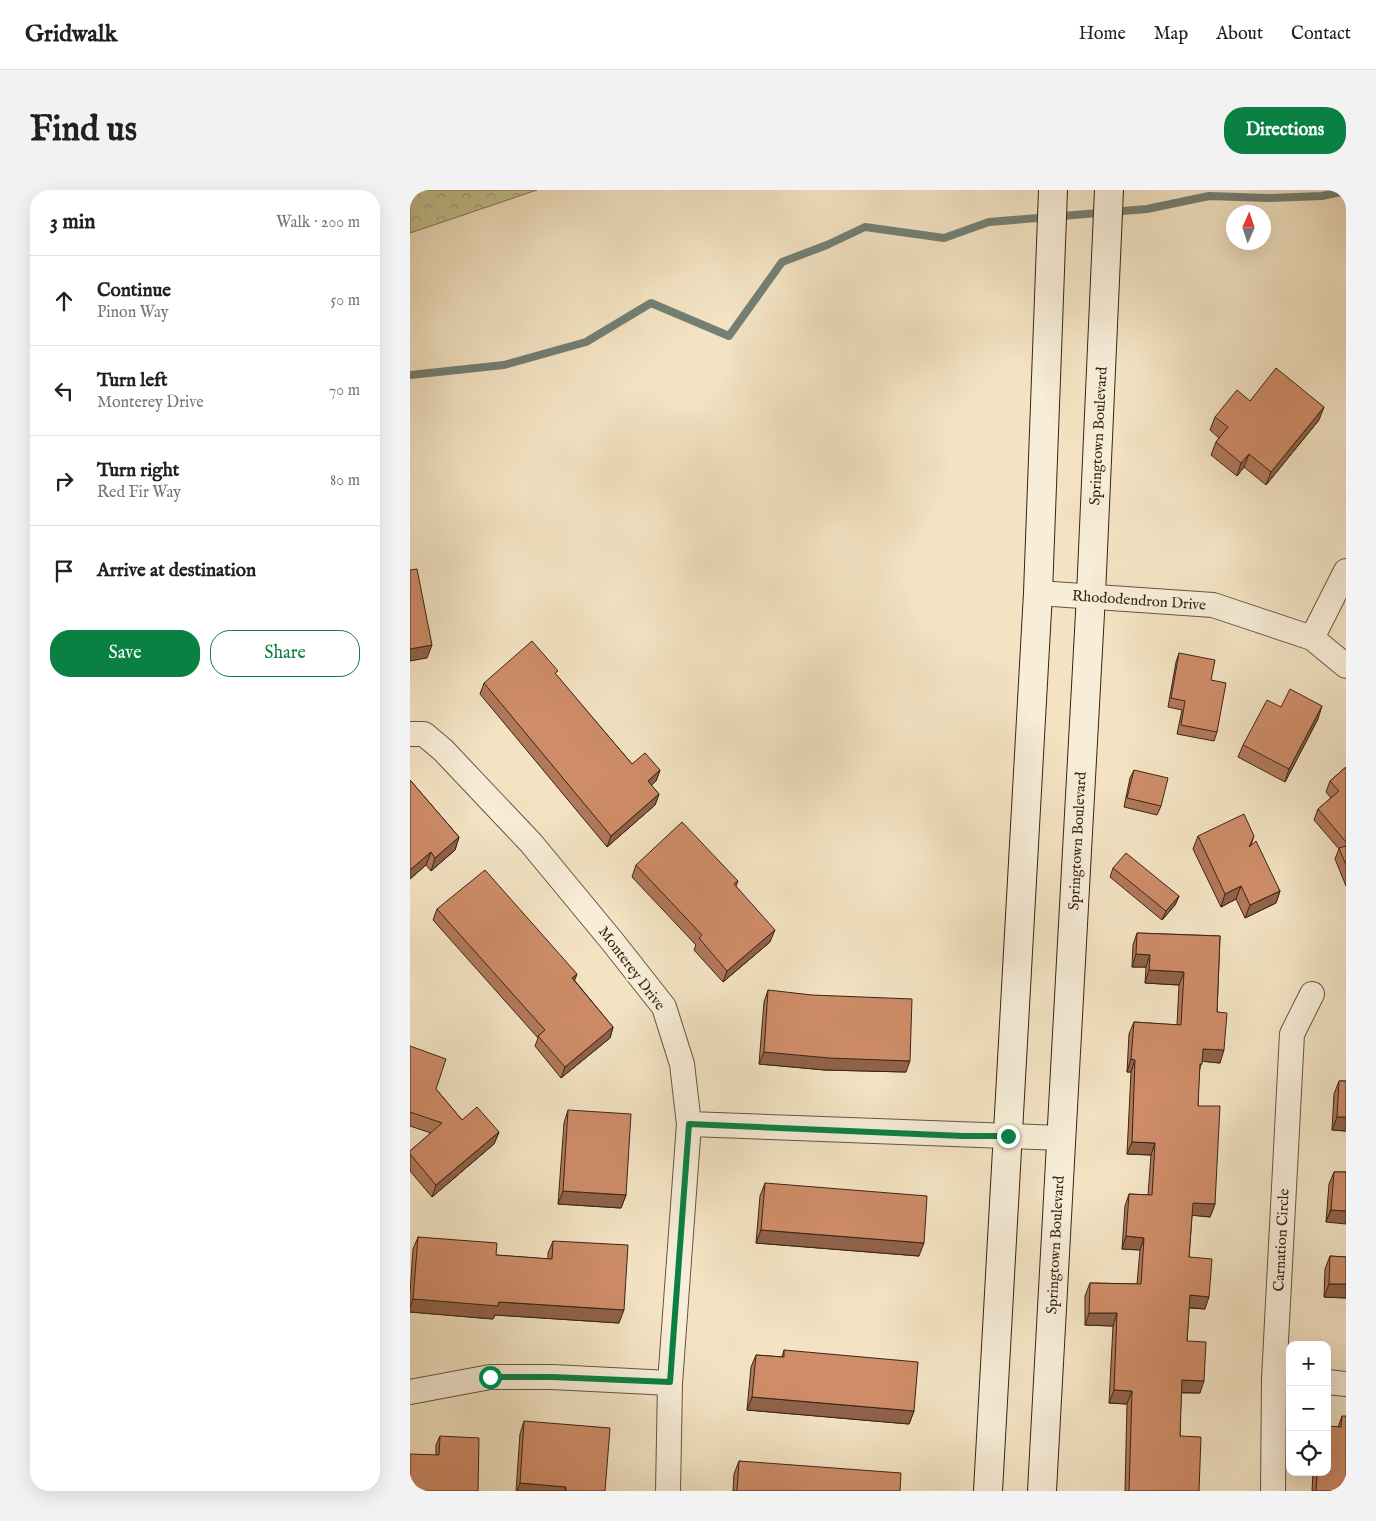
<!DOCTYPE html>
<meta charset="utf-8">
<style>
body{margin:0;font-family:"IM FELL English",serif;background:#f2f2f2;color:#202124}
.controls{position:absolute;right:15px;bottom:15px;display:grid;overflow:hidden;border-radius:10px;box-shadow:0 5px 20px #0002}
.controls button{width:45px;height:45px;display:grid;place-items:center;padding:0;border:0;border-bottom:1px solid #e0e0e0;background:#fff;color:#202124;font:25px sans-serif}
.compass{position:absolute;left:816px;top:15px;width:45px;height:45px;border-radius:50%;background:#fff;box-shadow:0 5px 20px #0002;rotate:3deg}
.stop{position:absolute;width:15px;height:15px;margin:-11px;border:4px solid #0b8043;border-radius:50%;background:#fff}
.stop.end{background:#0b8043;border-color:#fff;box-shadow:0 1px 5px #0008}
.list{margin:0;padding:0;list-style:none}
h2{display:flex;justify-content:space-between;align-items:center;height:65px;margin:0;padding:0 20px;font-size:21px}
h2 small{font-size:16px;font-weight:400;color:#757577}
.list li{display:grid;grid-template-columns:32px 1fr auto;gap:15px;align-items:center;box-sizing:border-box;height:90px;padding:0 20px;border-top:1px solid #e0e0e0}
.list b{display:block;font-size:19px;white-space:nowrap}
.list p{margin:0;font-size:16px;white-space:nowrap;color:#757577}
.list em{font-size:16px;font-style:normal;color:#757577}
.actions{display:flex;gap:10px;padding:15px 20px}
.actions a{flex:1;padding:11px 0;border:1px solid #0b8043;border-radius:20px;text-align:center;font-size:18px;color:#0b8043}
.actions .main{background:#0b8043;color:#fff}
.icon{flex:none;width:28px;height:28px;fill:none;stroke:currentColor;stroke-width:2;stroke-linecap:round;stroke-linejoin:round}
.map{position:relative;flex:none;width:936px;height:1301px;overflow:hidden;border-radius:20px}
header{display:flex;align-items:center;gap:30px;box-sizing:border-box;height:70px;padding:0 25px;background:#fff;border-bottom:1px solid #e0e0e0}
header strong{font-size:24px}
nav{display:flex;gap:28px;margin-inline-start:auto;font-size:18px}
.intro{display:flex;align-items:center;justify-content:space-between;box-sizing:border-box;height:120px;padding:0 30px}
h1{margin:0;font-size:35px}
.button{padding:12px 22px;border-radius:20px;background:#0b8043;color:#fff;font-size:18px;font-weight:700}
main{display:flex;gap:30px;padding:0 30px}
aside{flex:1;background:#fff;border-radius:20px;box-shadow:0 5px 20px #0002}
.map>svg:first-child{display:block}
.park{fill:url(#park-crowns);stroke:#7e7252}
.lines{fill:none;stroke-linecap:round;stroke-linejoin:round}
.stream{stroke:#748074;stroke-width:8}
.street-casing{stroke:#685441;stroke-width:26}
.secondary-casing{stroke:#3a2416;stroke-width:30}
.street{stroke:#f7edd8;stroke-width:24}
.secondary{stroke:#f7edd8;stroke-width:28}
.wall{fill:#b17859;stroke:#3a2416}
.shaded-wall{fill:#906249;stroke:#3a2416}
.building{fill:#ce8c68;stroke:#3a2416}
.route{stroke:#0b8043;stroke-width:6}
.labels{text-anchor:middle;stroke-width:5;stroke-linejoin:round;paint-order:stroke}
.street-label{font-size:15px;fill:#3a2416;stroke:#f7edd8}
</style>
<header>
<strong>Gridwalk</strong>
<nav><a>Home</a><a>Map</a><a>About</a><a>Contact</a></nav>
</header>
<div class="intro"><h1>Find us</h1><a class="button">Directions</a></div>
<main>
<aside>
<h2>3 min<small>Walk · 200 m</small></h2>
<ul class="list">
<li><svg class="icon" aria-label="ahead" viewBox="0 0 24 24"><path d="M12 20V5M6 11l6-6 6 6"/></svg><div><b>Continue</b><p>Pinon Way</p></div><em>50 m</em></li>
<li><svg class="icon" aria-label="left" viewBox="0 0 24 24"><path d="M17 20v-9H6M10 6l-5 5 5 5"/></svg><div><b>Turn left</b><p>Monterey Drive</p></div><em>70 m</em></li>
<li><svg class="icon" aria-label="right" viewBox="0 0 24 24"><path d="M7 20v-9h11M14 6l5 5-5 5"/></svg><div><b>Turn right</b><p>Red Fir Way</p></div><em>80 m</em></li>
<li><svg class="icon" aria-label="arrive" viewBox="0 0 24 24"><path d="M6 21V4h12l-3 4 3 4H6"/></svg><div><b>Arrive at destination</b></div></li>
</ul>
<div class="actions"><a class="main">Save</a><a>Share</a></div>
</aside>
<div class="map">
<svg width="936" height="1301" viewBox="0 0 936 1301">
<defs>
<pattern id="park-crowns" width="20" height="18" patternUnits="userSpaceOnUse" patternTransform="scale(1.25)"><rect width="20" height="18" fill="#c3c18e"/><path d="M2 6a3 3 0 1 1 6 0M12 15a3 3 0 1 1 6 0" fill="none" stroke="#9f9d73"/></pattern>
</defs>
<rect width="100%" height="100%" fill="#f3e3c3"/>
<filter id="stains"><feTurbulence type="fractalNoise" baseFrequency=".004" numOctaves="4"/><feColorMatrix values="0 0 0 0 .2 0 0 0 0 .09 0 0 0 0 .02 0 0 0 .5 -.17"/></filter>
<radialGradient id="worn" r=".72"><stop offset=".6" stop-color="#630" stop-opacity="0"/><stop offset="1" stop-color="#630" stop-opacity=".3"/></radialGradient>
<path class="park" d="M 0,0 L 127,0 L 0,43 Z"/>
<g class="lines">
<path class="stream" d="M 0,185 L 94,175 L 176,152 L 241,113 L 319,146 L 372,72 L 417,55 L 455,37 L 534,48 L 579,32 L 737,19 L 799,6 L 858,8 L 912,6 L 936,1"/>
<g class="street-casing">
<path id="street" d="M 628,403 L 803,415 L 902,448 L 936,476
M 902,448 L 936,381
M 0,544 L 14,544 L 33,560 L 121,653 L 202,751 L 254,817 L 272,874 L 279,934 L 260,1193 L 258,1301
M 279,934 L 651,948
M 917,1192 L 936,1194
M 0,1202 L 80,1187 L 142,1187 L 260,1193
M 863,1301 L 864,1189 L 882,844 L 902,804"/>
</g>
<g class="secondary-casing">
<path id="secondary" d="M 578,1301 L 628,403 L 643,0
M 632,1301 L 681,405 L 699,0"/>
</g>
<use href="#street" class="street"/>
<use href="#secondary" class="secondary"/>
</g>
<path class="wall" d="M 840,211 L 909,230 L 856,295 L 834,277 L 827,286 L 801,265 L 806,252 L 809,248 L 800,240 L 805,227 Z
M 769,463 L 801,490 L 807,542 L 804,551 L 767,544 L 772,520 L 758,517 L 766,472 Z
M 146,485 L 222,574 L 250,580 L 246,591 L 241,595 L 249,604 L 245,615 L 197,657 L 70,504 L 74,493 Z
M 871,517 L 908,529 L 875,592 L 828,567 L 833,555 Z
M 936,577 L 936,696 L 925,669 L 929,659 L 904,630 L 908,619 L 921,608 L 916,602 L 920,591 Z
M 724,580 L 751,616 L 747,625 L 714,617 L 720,588 Z
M 0,590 L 49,647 L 45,660 L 21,681 L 16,675 L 0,689 Z
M 788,646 L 844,646 L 841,655 L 870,701 L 866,713 L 835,728 L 826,709 L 811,717 L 783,659 Z
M 226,675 L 328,691 L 326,696 L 360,752 L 313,792 L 284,760 L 286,755 L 222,687 Z
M 703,678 L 769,706 L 765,715 L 752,730 L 700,687 Z
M 27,719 L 165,791 L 203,837 L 200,848 L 151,888 L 125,856 L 128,848 L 23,730 Z
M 727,743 L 810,746 L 807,822 L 810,873 L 792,871 L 789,882 L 788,916 L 805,1014 L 800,1027 L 782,1025 L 779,1067 L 795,1119 L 779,1118 L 777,1151 L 790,1203 L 771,1203 L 770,1246 L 789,1301 L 715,1301 L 717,1214 L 699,1213 L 703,1136 L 675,1135 L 675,1106 L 680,1093 L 727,1094 L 730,1060 L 712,1059 L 715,1016 L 719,1004 L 738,1005 L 741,965 L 717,964 L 721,882 L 717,882 L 719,844 L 724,832 L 767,835 L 769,795 L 735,793 L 736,777 L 722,777 L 723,755 Z
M 358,800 L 496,882 L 415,880 L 349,874 L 354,812 Z
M 0,856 L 26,899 L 52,930 L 89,942 L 84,954 L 22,1007 L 0,981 L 0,961 L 21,943 L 0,936 Z
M 929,891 L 936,891 L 936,941 L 922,940 L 924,904 Z
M 158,920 L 216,1005 L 211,1018 L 148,1014 L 154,933 Z
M 924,982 L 936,982 L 916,1032 L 919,994 Z
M 355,993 L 509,1066 L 346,1053 L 350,1006 Z
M 8,1047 L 86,1065 L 138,1069 L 138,1063 L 143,1051 L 209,1133 L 85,1125 L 83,1129 L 0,1122 L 0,1103 L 3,1059 Z
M 920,1066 L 936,1067 L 936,1108 L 914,1107 L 915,1079 Z
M 374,1160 L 504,1221 L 499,1234 L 337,1220 L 341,1177 L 346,1165 L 372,1167 Z
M 932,1226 L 936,1301 L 902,1301 L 903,1282 L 917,1282 L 928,1237 Z
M 114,1231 L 195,1301 L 106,1301 L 110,1244 Z
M 30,1246 L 68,1301 L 26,1265 L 26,1255 Z
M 329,1271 L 490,1301 L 323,1301 L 324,1284 Z"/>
<path class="shaded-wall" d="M 914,217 L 909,230 L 856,295 L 861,282 Z
M 839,264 L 834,277 L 827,286 L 831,273 Z
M 22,455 L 17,468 L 0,471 L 0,459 Z
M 912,516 L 908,529 L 875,592 L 879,579 Z
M 250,580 L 246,591 L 234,602 L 238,591 Z
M 249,604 L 245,615 L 197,657 L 201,646 Z
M 49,647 L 45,660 L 21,681 L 25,668 Z
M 21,662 L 16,675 L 0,689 L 0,680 Z
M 831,696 L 826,709 L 811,717 L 815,704 Z
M 870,701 L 866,713 L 835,728 L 840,715 Z
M 769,706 L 765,715 L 752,730 L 756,721 Z
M 365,740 L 360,752 L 313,792 L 317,781 Z
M 726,764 L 740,765 L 736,777 L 722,777 Z
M 739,780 L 774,782 L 769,795 L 735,793 Z
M 167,784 L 163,795 L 162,788 Z
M 203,837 L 200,848 L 151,888 L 155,877 Z
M 793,859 L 814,860 L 810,873 L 789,871 Z
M 354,862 L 500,871 L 496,882 L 415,880 L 349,874 Z
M 721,869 L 725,870 L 721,882 L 717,882 Z
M 927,927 L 936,927 L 936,941 L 922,940 Z
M 89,942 L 84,954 L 22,1007 L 26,995 Z
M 722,952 L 745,953 L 741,965 L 717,964 Z
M 153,1001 L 216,1005 L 211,1018 L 148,1014 Z
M 783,1013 L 805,1014 L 800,1027 L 779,1025 Z
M 921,1020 L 936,1021 L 936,1034 L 916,1032 Z
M 351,1040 L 514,1053 L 509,1066 L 346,1053 Z
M 716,1046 L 734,1048 L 730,1060 L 712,1059 Z
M 919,1094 L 936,1094 L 936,1108 L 914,1107 Z
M 780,1105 L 799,1107 L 795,1119 L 776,1117 Z
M 3,1109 L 89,1112 L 214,1120 L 209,1133 L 85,1125 L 83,1129 L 0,1122 L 0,1118 Z
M 679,1123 L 707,1123 L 703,1136 L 675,1135 Z
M 772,1190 L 794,1191 L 790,1203 L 767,1202 Z
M 704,1200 L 722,1201 L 717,1214 L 699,1213 Z
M 342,1207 L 504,1221 L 499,1234 L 337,1220 Z
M 110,1293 L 156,1297 L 155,1301 L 107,1301 Z"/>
<path class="building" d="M 866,178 L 914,217 L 861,282 L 839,264 L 831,273 L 806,252 L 818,237 L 805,227 L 827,200 L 840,211 Z
M 7,379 L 22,455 L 0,459 L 0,380 Z
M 122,451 L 148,481 L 145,483 L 222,574 L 235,563 L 250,580 L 238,591 L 249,604 L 201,646 L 74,493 Z
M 769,463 L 805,470 L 801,490 L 816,493 L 807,542 L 771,535 L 775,511 L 761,508 Z
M 880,499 L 912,516 L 879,579 L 833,555 L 857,510 L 871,517 Z
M 936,577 L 936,652 L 908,619 L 929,601 L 920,591 Z
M 724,580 L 758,588 L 751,616 L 717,608 Z
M 0,590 L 49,647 L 25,668 L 21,662 L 0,680 Z
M 834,624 L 844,646 L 839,657 L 846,651 L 870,701 L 840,715 L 831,696 L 815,704 L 788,646 Z
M 272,632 L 328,691 L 324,694 L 365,740 L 317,781 L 289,748 L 292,745 L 226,675 Z
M 936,656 L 936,675 L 929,658 Z
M 716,663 L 769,706 L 756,721 L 703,678 Z
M 75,680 L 167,784 L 162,788 L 203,837 L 155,877 L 128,846 L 135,840 L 27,719 Z
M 727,743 L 810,746 L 807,822 L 817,823 L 814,860 L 793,859 L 792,874 L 790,874 L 788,916 L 810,916 L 805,1014 L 783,1013 L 779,1067 L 802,1069 L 799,1107 L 780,1105 L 777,1151 L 796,1152 L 794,1191 L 772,1190 L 770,1246 L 791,1247 L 789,1301 L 719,1301 L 722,1201 L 704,1200 L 707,1123 L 679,1123 L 680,1093 L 731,1094 L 734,1048 L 716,1046 L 719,1004 L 742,1005 L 745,953 L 722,952 L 725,870 L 721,869 L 724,832 L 771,835 L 774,782 L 739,780 L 740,765 L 726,764 Z
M 358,800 L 402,805 L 502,809 L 500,871 L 419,868 L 354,862 Z
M 0,856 L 36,869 L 26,899 L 52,930 L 67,917 L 89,942 L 26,995 L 0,964 L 0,961 L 32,933 L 0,922 Z
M 929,891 L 936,891 L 936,927 L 927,927 Z
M 158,920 L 221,924 L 216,1005 L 153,1001 Z
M 924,982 L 936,982 L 936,1021 L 921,1020 Z
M 355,993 L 517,1006 L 514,1053 L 351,1040 Z
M 8,1047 L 87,1053 L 86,1065 L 142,1069 L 143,1051 L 218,1055 L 214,1120 L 89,1112 L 88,1116 L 3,1109 Z
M 920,1066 L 936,1067 L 936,1094 L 919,1094 Z
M 374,1160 L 508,1172 L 504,1221 L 342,1207 L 346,1165 L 374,1167 Z
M 932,1226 L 936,1226 L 936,1301 L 906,1301 L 907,1282 L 917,1282 L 917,1236 L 931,1237 Z
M 114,1231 L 200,1238 L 195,1301 L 156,1301 L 156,1297 L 110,1293 Z
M 30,1246 L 69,1248 L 68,1301 L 0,1301 L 0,1264 L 29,1265 Z
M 329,1271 L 491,1283 L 490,1301 L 327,1301 Z"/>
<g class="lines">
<path class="route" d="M 80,1187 L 142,1187 L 260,1192 L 279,934 L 553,946 L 598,946"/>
</g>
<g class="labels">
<g class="street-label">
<text transform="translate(688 246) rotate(-87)" y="5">Springtown Boulevard</text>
<text transform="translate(729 410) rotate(4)" y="5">Rhododendron Drive</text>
<text transform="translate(667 651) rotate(-87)" y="5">Springtown Boulevard</text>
<text transform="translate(222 778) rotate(53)" y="5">Monterey Drive</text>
<text transform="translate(871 1050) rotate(-87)" y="5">Carnation Circle</text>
<text transform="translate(645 1055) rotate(-87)" y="5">Springtown Boulevard</text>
</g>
</g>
<rect width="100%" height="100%" filter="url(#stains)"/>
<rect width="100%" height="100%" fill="url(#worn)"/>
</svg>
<div class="controls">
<button>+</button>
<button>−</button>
<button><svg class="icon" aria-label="locate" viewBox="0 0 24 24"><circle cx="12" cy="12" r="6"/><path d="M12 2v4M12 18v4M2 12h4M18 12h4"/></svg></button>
</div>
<svg class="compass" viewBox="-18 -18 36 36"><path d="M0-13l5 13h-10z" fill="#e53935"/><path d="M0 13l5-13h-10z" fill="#757577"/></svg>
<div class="stop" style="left:80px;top:1187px"></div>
<div class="stop end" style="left:598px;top:946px"></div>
</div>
</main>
